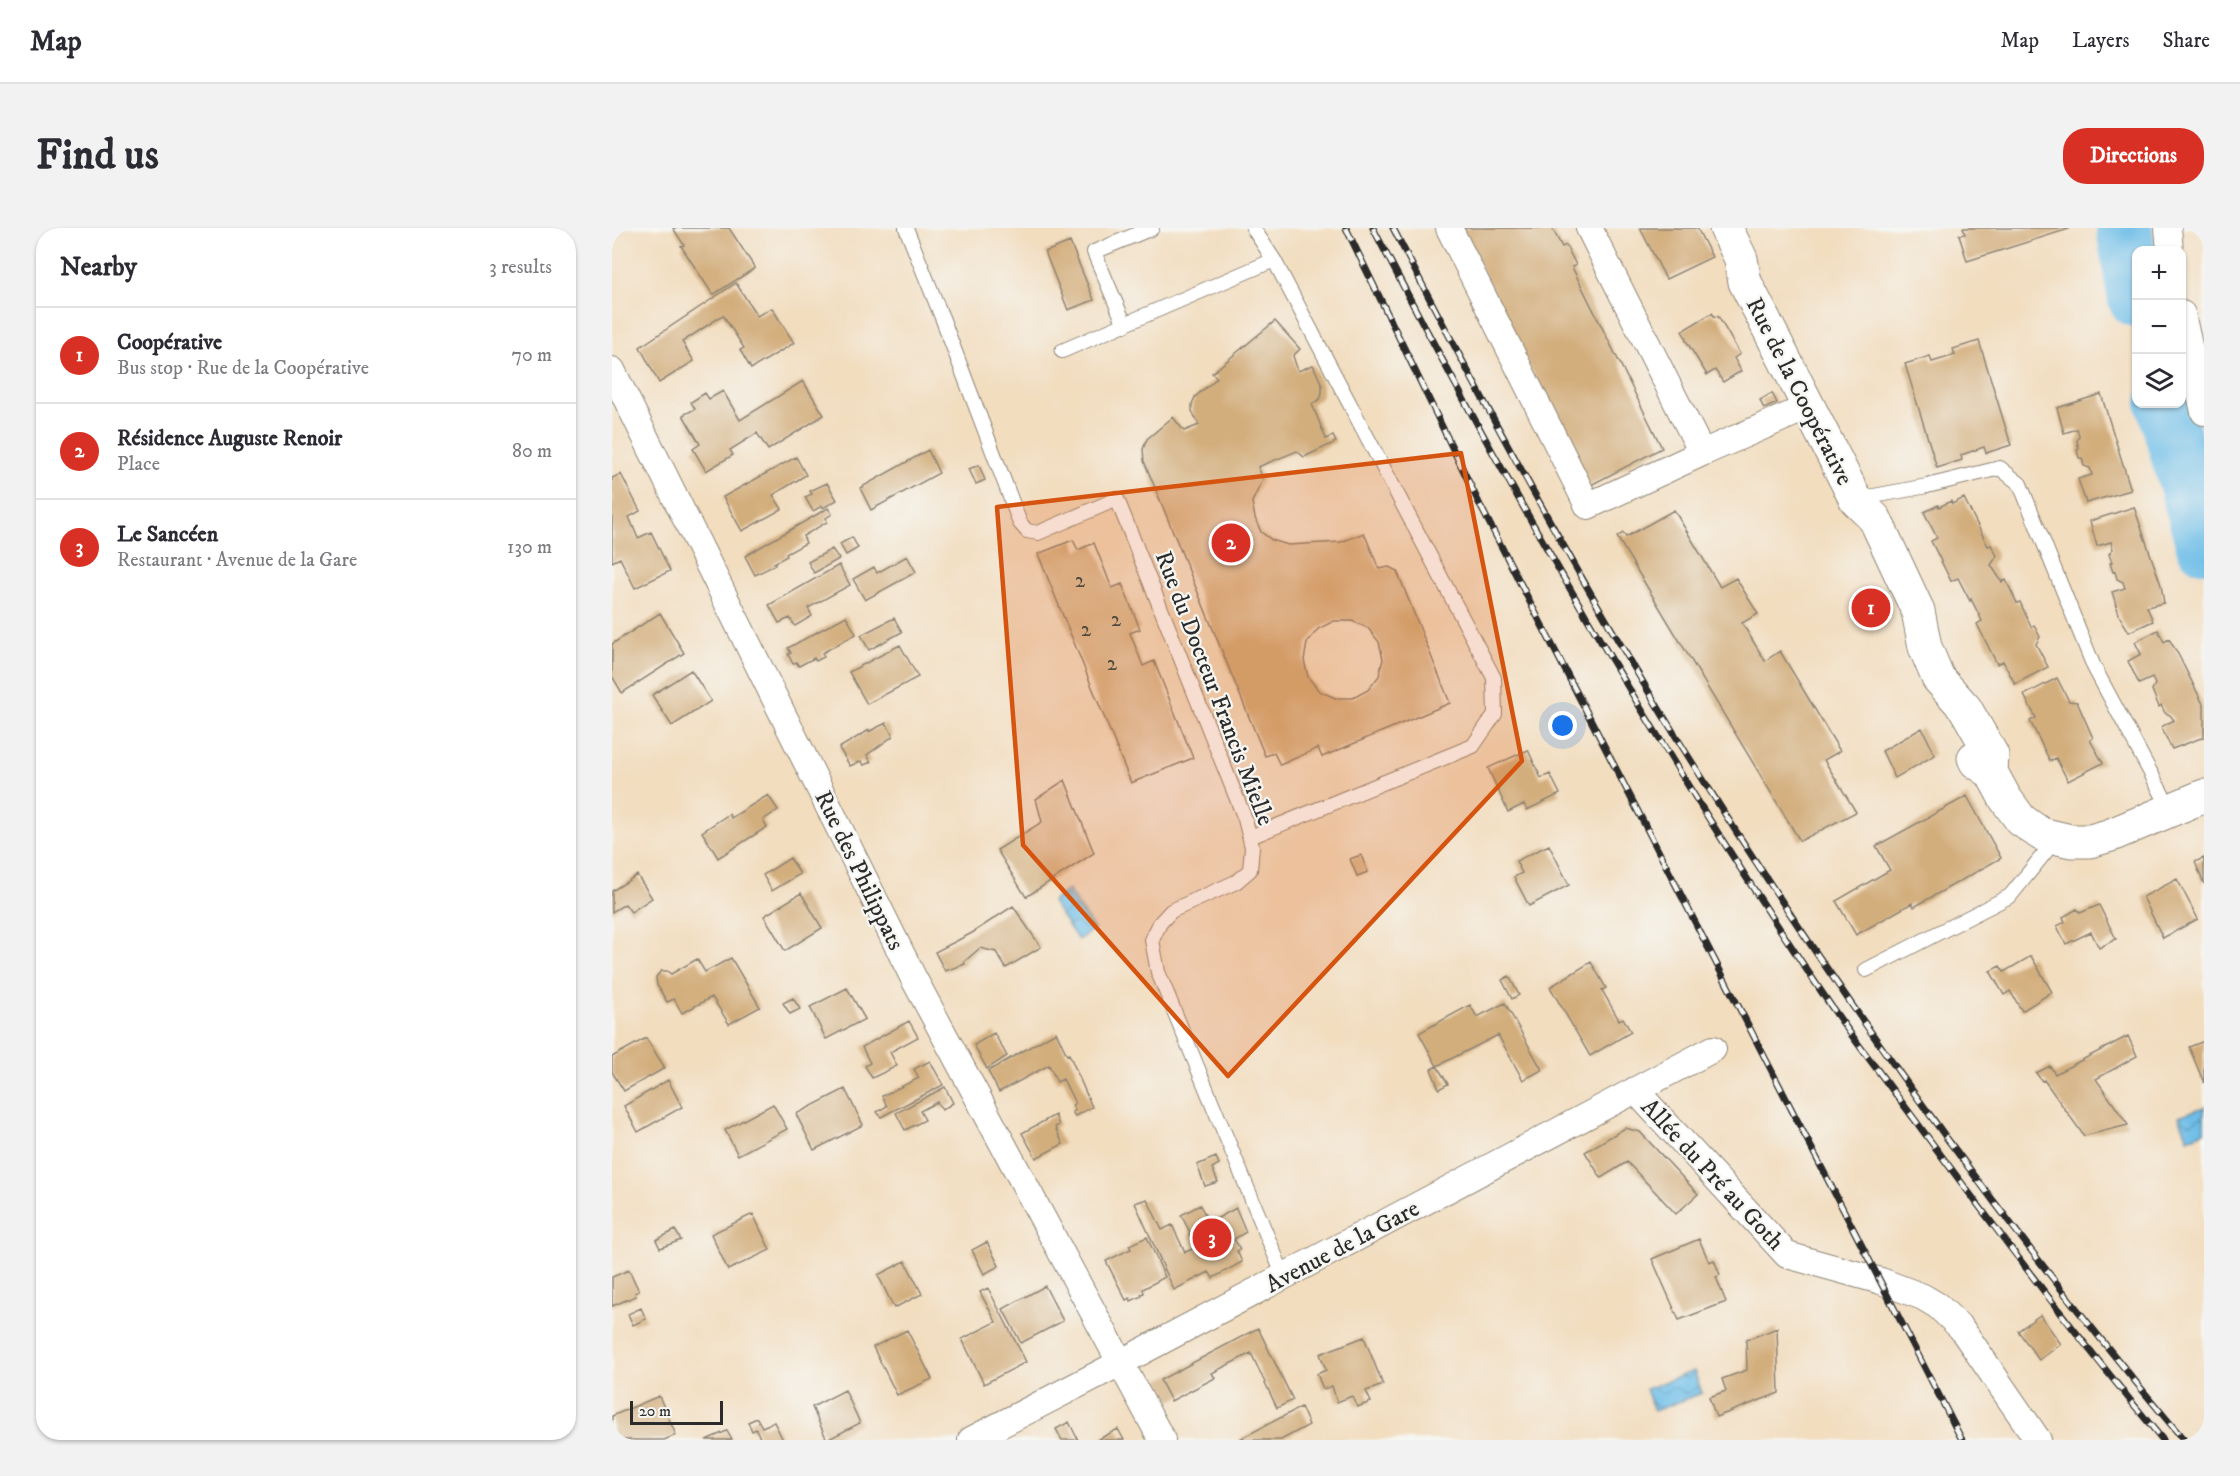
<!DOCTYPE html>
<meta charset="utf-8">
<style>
body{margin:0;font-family:"IM FELL DW Pica",serif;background:#f2f2f3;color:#2b2b33}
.controls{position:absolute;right:18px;top:18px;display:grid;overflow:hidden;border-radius:12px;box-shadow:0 2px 4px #0004}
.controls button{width:54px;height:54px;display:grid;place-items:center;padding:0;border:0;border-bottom:2px solid #e1e1e2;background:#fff;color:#2b2b33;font:30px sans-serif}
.scale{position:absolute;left:18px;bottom:15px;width:93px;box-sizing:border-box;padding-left:6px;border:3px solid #2b2b2b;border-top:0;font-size:16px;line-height:21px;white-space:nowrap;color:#2b2b2b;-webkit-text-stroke:4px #f6f6f2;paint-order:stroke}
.you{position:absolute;left:951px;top:498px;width:21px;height:21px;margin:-15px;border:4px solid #fff;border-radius:50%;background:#1a73e8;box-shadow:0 0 0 9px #1a73e833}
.badge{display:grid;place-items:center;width:39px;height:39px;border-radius:50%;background:#d93025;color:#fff;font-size:20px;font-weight:700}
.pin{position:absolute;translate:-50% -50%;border:3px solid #fff;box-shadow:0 2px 6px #0006}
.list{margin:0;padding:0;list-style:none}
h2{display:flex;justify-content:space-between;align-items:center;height:78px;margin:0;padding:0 24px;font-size:26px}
h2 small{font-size:20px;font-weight:400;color:#7c7c81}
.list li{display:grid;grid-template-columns:39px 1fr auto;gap:18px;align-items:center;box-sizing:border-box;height:96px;padding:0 24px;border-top:2px solid #e1e1e2}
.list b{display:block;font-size:22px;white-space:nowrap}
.list p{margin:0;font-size:20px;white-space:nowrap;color:#7c7c81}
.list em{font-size:20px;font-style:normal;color:#7c7c81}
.icon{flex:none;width:33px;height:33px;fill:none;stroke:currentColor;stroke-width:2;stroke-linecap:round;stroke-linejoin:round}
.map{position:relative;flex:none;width:1592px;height:1212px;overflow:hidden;border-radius:24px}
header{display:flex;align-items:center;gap:36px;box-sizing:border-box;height:84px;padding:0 30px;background:#fff;border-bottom:2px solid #e1e1e2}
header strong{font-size:28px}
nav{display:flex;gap:33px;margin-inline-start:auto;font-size:21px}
.intro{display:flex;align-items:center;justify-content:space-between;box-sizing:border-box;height:144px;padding:0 36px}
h1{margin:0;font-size:42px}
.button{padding:15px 27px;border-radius:24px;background:#d93025;color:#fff;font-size:21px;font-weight:700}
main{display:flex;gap:36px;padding:0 36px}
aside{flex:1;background:#fff;border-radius:24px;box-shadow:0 2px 4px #0004}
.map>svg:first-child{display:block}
.water{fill:url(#water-waves);stroke:#4c748a;stroke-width:1.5}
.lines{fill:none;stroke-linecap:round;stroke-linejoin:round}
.river{stroke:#6dbde8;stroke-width:56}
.building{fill:#d3ae7d;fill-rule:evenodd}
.service-casing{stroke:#8e8475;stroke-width:16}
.minor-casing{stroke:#8e8475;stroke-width:28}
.tertiary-casing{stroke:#8e8475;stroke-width:35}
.service{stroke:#fff;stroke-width:14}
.minor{stroke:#fff;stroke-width:26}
.tertiary{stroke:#fff;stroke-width:33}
.rail-casing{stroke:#2b2b2b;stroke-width:7}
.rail{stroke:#f6f6f2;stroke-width:4.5;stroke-dasharray:14;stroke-linecap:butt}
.marked{fill:#d5540f;fill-opacity:0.2;stroke:#d5540f;stroke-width:4.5;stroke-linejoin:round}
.labels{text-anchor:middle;stroke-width:4.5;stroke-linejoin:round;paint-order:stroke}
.number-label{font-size:21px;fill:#554c40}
.street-label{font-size:24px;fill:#2b2b2b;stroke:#f6f6f2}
</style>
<header>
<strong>Map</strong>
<nav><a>Map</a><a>Layers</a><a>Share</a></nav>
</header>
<div class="intro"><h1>Find us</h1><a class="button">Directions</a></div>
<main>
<aside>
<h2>Nearby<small>3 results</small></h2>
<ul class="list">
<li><span class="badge">1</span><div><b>Coopérative</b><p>Bus stop · Rue de la Coopérative</p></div><em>70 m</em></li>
<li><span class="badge">2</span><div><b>Résidence Auguste Renoir</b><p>Place</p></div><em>80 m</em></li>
<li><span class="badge">3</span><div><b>Le Sancéen</b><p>Restaurant · Avenue de la Gare</p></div><em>130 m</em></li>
</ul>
</aside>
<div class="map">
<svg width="1592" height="1212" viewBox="0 0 1592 1212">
<defs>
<pattern id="water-waves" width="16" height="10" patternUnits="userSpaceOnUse" patternTransform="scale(1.5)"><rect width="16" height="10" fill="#6dbde8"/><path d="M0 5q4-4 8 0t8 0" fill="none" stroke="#5a9abc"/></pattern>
</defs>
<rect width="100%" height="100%" fill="#f6f6f2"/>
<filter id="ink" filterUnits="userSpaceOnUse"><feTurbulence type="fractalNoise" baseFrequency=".0167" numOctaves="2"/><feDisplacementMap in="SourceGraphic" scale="12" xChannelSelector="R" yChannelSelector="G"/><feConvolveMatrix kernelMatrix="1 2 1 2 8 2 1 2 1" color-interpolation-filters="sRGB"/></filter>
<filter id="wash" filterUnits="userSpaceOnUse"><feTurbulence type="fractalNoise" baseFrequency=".008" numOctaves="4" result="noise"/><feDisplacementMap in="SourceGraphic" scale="24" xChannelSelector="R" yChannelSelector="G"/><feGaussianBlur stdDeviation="1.35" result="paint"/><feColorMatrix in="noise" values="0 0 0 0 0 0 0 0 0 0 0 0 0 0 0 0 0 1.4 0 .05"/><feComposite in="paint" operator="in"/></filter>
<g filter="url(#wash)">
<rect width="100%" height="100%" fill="#f2ddbf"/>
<path class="water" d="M 456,662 L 482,701 L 466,712 L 440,674 Z
M 1592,879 L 1592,904 L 1576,910 L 1567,888 Z
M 1082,1143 L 1090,1165 L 1042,1183 L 1034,1161 Z"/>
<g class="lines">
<path class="river" d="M 1512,0 L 1524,71
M 1552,176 L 1592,317"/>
</g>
<g id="blocks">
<path class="building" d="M 61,0 L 117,0 L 143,40 L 101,67 L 69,18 L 72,17 Z
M 849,0 L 940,0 L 950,19 L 954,17 L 964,37 L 960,39 L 1050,220 L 977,258 Z
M 1028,0 L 1085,0 L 1100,29 L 1054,51 Z
M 1351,0 L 1457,0 L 1457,1 L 1355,33 L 1347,7 L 1353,6 Z
M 458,14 L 482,72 L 456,82 L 433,24 Z
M 124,55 L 145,88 L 160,80 L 182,115 L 139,141 L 128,122 L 132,120 L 111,87 L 70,114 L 82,133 L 47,155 L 28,119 Z
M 1100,85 L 1103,89 L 1106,88 L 1128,126 L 1122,130 L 1129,143 L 1111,154 L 1103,142 L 1095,147 L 1073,111 L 1074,110 L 1070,103 Z
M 663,93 L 688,121 L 681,128 L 686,143 L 701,137 L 710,157 L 710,166 L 708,171 L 700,176 L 714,211 L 721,208 L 724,214 L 692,229 L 685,223 L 646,239 L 651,251 L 640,274 L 643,290 L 649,304 L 660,312 L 676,317 L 729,314 L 752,305 L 767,341 L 777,339 L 785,343 L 838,475 L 710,529 L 706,520 L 668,537 L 662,525 L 653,528 L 532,233 L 531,221 L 535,211 L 561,189 L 572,203 L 587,197 L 580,183 L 580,177 L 583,169 L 605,150 L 600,145 ZM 722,393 L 740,393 L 756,400 L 767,414 L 771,431 L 767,448 L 756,462 L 741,470 L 723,470 L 707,463 L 696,449 L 692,432 L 695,415 L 706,401 Z
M 1367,113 L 1399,217 L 1374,225 L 1372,219 L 1349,227 L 1350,232 L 1325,240 L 1293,136 L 1318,128 L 1320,134 L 1343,127 L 1341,121 Z
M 191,153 L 212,187 L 156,222 L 145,205 L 118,222 L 121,227 L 94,243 L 81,221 L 88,216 L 71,187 L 83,181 L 79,174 L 93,165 L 97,171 L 111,163 L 128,192 Z
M 1160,165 L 1165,175 L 1152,181 L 1148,172 Z
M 1489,166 L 1519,262 L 1474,275 L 1466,251 L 1480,247 L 1478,240 L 1472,238 L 1470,230 L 1467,230 L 1465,222 L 1467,221 L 1465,213 L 1467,208 L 1465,201 L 1452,205 L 1445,180 Z
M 316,222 L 327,245 L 259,282 L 248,260 Z
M 184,229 L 194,247 L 161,267 L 170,281 L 130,303 L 111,269 Z
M 367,237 L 373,252 L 364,256 L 357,241 Z
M 9,246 L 28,283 L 17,289 L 26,310 L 39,304 L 58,343 L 23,360 L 8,330 L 0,334 L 0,250 Z
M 215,255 L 225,272 L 211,280 L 210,278 L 201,283 L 193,269 L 200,266 L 198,263 Z
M 1352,270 L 1376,318 L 1379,317 L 1385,328 L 1379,337 L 1390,354 L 1394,352 L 1405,375 L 1408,374 L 1419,399 L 1422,397 L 1428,409 L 1424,416 L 1436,439 L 1403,456 L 1391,433 L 1385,436 L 1365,396 L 1370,393 L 1359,371 L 1358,373 L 1346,350 L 1339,353 L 1319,313 L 1325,310 L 1312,284 L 1326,277 L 1327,279 L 1339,273 L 1340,276 Z
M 1522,279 L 1549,357 L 1552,375 L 1535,379 L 1541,393 L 1517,404 L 1508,389 L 1500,364 L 1513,360 L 1511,354 L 1505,351 L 1503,343 L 1501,344 L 1498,335 L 1500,334 L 1497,326 L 1501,321 L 1499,314 L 1485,318 L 1478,293 Z
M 216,280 L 220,286 L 214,290 L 215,294 L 191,308 L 194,315 L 174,326 L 175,328 L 162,335 L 163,337 L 143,347 L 133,328 Z
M 1062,282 L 1108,359 L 1124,350 L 1146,386 L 1130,395 L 1153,433 L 1168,423 L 1228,523 L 1212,532 L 1244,584 L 1188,613 L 1005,309 L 1011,305 L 1014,309 Z
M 240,309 L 246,320 L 234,327 L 228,316 Z
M 461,312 L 466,322 L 482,315 L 500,360 L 510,356 L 528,401 L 518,405 L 531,438 L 542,433 L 581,530 L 519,555 L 426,326 Z
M 220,321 L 227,331 L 202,345 L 196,334 Z
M 295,328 L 304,344 L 253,372 L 241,351 L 262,339 L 265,345 Z
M 227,337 L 238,357 L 196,380 L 200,388 L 183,398 L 178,390 L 167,395 L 157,377 Z
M 48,385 L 72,425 L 10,465 L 0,448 L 0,416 Z
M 234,388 L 244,406 L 210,425 L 212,429 L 204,433 L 202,430 L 187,438 L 184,434 L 181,436 L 176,426 L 179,425 L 176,420 Z
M 282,390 L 290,404 L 257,422 L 249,407 Z
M 1546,402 L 1552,414 L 1557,411 L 1566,426 L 1592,478 L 1592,509 L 1560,521 L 1549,499 L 1562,492 L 1558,487 L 1553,485 L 1549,477 L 1547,479 L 1540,462 L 1543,456 L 1540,450 L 1527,456 L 1516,433 L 1529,426 L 1523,414 Z
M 288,417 L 306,449 L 255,476 L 237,444 Z
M 79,442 L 99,473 L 60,498 L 40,467 Z
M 1445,450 L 1457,473 L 1465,474 L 1481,510 L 1478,512 L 1491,535 L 1456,553 L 1444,530 L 1438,533 L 1418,493 L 1424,490 L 1412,467 Z
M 274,495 L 281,508 L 255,527 L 259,534 L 252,537 L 249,533 L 238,538 L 227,520 L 257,502 L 258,503 Z
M 1310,500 L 1323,527 L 1283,550 L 1270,523 Z
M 916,522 L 929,550 L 938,546 L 948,566 L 915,582 L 912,576 L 896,584 L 876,540 Z
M 453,552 L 482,625 L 414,669 L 385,622 L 430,594 L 424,571 Z
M 156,567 L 166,582 L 151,592 L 155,599 L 106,630 L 90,604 L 117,586 L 119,590 Z
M 1355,568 L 1389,630 L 1302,679 L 1300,675 L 1244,707 L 1224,673 L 1278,642 L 1264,618 Z
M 937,617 L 957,657 L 917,678 L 902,649 L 910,645 L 904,633 Z
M 749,627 L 756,644 L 745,648 L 738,631 Z
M 178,630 L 188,646 L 160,663 L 151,647 Z
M 1592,630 L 1592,656 L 1583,634 Z
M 25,647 L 40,670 L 19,684 L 13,676 L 0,684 L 0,663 Z
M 1565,651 L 1586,691 L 1551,710 L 1531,669 Z
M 189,665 L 210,700 L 173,723 L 152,688 Z
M 1487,677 L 1504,711 L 1487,720 L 1479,704 L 1454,716 L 1445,698 L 1453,694 L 1451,689 L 1465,681 L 1468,685 Z
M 401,678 L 429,719 L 394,740 L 384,724 L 368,720 L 352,734 L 353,736 L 333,743 L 323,724 L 360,705 Z
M 1419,728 L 1440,764 L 1410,783 L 1398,763 L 1392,767 L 1378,743 L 1388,738 L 1392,744 Z
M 119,730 L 148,779 L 117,796 L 100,769 L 70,785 L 62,771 L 55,774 L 45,757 L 44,749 L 49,743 L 55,743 L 59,746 L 85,731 L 93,744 Z
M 979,734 L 994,760 L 990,762 L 1007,792 L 1011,790 L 1019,804 L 978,828 L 938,759 Z
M 897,748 L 907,767 L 900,771 L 890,752 Z
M 235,760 L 253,791 L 214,811 L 198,779 Z
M 181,770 L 188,781 L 178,786 L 171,775 Z
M 893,775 L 930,842 L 911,852 L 886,807 L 825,838 L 807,805 L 858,777 L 865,789 Z
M 297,793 L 306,809 L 278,824 L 285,838 L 260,850 L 253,838 L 258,835 L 250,819 Z
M 444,804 L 455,827 L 457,826 L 480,879 L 463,888 L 460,884 L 463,883 L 460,877 L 463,875 L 451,851 L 445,854 L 437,837 L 387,864 L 376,843 Z
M 382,805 L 395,828 L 375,841 L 362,817 Z
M 1516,808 L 1525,828 L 1484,851 L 1516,897 L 1472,908 L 1432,852 L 1430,853 L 1424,845 L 1438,838 L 1443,846 Z
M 34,810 L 53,840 L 12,863 L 0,844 L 0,829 Z
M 1592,813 L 1592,855 L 1577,819 Z
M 318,833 L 331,857 L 269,889 L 265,884 L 275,878 L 270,868 L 307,850 L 302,841 Z
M 825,838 L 836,856 L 827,861 L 819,841 Z
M 56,852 L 70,879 L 26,904 L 12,878 Z
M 333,859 L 341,875 L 330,882 L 325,874 L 308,883 L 313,892 L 293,902 L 284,885 Z
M 233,861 L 251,897 L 202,922 L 184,886 Z
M 161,876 L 175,901 L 126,927 L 113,902 Z
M 443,887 L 447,897 L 443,899 L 451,916 L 424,930 L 410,905 Z
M 1013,900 L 1028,904 L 1086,966 L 1064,986 L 1015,934 L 989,950 L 973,924 Z
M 604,929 L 607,936 L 600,940 L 606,954 L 593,958 L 585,937 Z
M 535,971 L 550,1002 L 560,997 L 573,1024 L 583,1020 L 577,1006 L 579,1006 L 569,987 L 588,977 L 597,995 L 624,980 L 634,1004 L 622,1011 L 628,1021 L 625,1023 L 630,1034 L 601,1050 L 597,1044 L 562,1062 L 523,975 Z
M 141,986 L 158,1022 L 116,1042 L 99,1006 Z
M 63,1002 L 69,1012 L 48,1020 L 44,1012 Z
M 535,1009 L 553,1049 L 531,1061 L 532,1065 L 529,1066 L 530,1068 L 519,1073 L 518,1070 L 514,1072 L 494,1033 L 519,1021 L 517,1017 Z
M 1087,1011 L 1097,1034 L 1102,1032 L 1108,1047 L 1104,1049 L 1114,1074 L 1067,1092 L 1040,1031 Z
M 375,1014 L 387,1038 L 372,1046 L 360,1022 Z
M 293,1033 L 310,1066 L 282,1080 L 266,1047 Z
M 17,1042 L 27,1063 L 23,1065 L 24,1068 L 0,1078 L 0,1049 Z
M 433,1058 L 451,1093 L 409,1115 L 391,1081 Z
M 376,1060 L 414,1134 L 372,1156 L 350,1111 L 384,1094 L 368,1064 Z
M 29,1080 L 34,1091 L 21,1097 L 16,1086 Z
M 1428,1087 L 1449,1116 L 1427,1132 L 1406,1103 Z
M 646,1100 L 681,1172 L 665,1180 L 639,1125 L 600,1145 L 603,1150 L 559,1173 L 548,1152 Z
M 1165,1100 L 1167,1165 L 1104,1189 L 1097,1169 L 1114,1163 L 1110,1151 L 1135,1142 L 1134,1112 Z
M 295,1102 L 320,1151 L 285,1167 L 261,1119 Z
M 752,1109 L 771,1157 L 754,1163 L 759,1174 L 745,1179 L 740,1168 L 725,1174 L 720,1158 L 711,1161 L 705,1146 L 714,1142 L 708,1126 Z
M 233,1162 L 248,1195 L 215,1212 L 200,1179 Z
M 47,1168 L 64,1207 L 52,1212 L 0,1212 L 0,1188 Z
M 689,1179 L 697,1197 L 669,1212 L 626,1212 Z
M 145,1190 L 150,1199 L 162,1194 L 171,1212 L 149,1212 L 144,1201 L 140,1203 L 136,1194 Z
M 457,1194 L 466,1212 L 450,1212 L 444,1201 Z
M 506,1201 L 512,1212 L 485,1212 Z
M 115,1203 L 120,1212 L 94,1212 Z"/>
</g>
</g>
<g filter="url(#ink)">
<use href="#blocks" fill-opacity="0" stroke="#8e8475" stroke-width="1.5"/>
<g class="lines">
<g class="service-casing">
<path id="service" d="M 294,0 L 331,92 L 408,295 L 415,303 L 426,305 L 505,271 L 633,591 L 640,619 L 638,642 L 624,654 L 559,683 L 548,695 L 540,712 L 546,744 L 672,1049
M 513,97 L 482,24 L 540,0
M 450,123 L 662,32 L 641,0
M 1246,271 L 1315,258 L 1388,240 L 1408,256 L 1482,439 L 1558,581
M 638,609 L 861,518 L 883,486 L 882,450 L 662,32
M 1254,742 L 1398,668 L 1444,611"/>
</g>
<g class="minor-casing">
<path id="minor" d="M 837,0 L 976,278 L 1090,225
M 977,0 L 1090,225 L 1196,179
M 1556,0 L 1558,22
M 1570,86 L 1592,184
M 0,142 L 302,751 L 550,1212
M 1023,862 L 1175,1027 L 1269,1053 L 1311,1069 L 1326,1078 L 1349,1100 L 1426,1212
M 359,1212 L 508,1135 L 1101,821"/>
</g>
<g class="tertiary-casing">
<path id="tertiary" d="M 1114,0 L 1129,31 L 1133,54 L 1244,272 L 1263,291 L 1306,383 L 1313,419 L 1326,450 L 1353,480 L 1380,527 L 1379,544
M 1362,530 L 1364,534 L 1379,544 L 1393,570 L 1409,592 L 1429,606 L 1459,613 L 1478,613 L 1499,607 L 1592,568"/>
</g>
<use href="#service" class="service"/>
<use href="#minor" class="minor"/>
<use href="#tertiary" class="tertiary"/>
<g class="rail-casing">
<path id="rail" d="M 734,0 L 868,277 L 1350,1212
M 761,0 C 899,268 1050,528 1219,778 C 1249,822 1283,864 1314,907 C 1391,1011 1468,1113 1551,1212
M 781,0 C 871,175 965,349 1068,515 C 1220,759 1387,993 1572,1212"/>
</g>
<use href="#rail" class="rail"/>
</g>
</g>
<path class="marked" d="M 849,225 L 910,533 L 616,848 L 411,617 L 385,279 Z"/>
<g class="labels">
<g class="number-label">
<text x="468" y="359">2</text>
<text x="504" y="398">2</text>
<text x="474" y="408">2</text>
<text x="500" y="442">2</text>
</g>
<g class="street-label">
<text transform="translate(1188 163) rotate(63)" y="8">Rue de la Coopérative</text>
<text transform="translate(603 460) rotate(69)" y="8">Rue du Docteur Francis Mielle</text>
<text transform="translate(248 642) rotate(64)" y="8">Rue des Philippats</text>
<text transform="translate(1101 946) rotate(47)" y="8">Allée du Pré au Goth</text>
<text transform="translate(730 1018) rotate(-28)" y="8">Avenue de la Gare</text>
</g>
</g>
</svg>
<div class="controls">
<button>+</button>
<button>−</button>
<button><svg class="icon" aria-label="layers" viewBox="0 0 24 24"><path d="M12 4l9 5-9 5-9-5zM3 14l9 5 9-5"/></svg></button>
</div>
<div class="scale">20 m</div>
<div class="you"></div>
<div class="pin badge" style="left:1259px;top:380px">1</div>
<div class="pin badge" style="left:619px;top:315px">2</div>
<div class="pin badge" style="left:600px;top:1010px">3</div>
</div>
</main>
